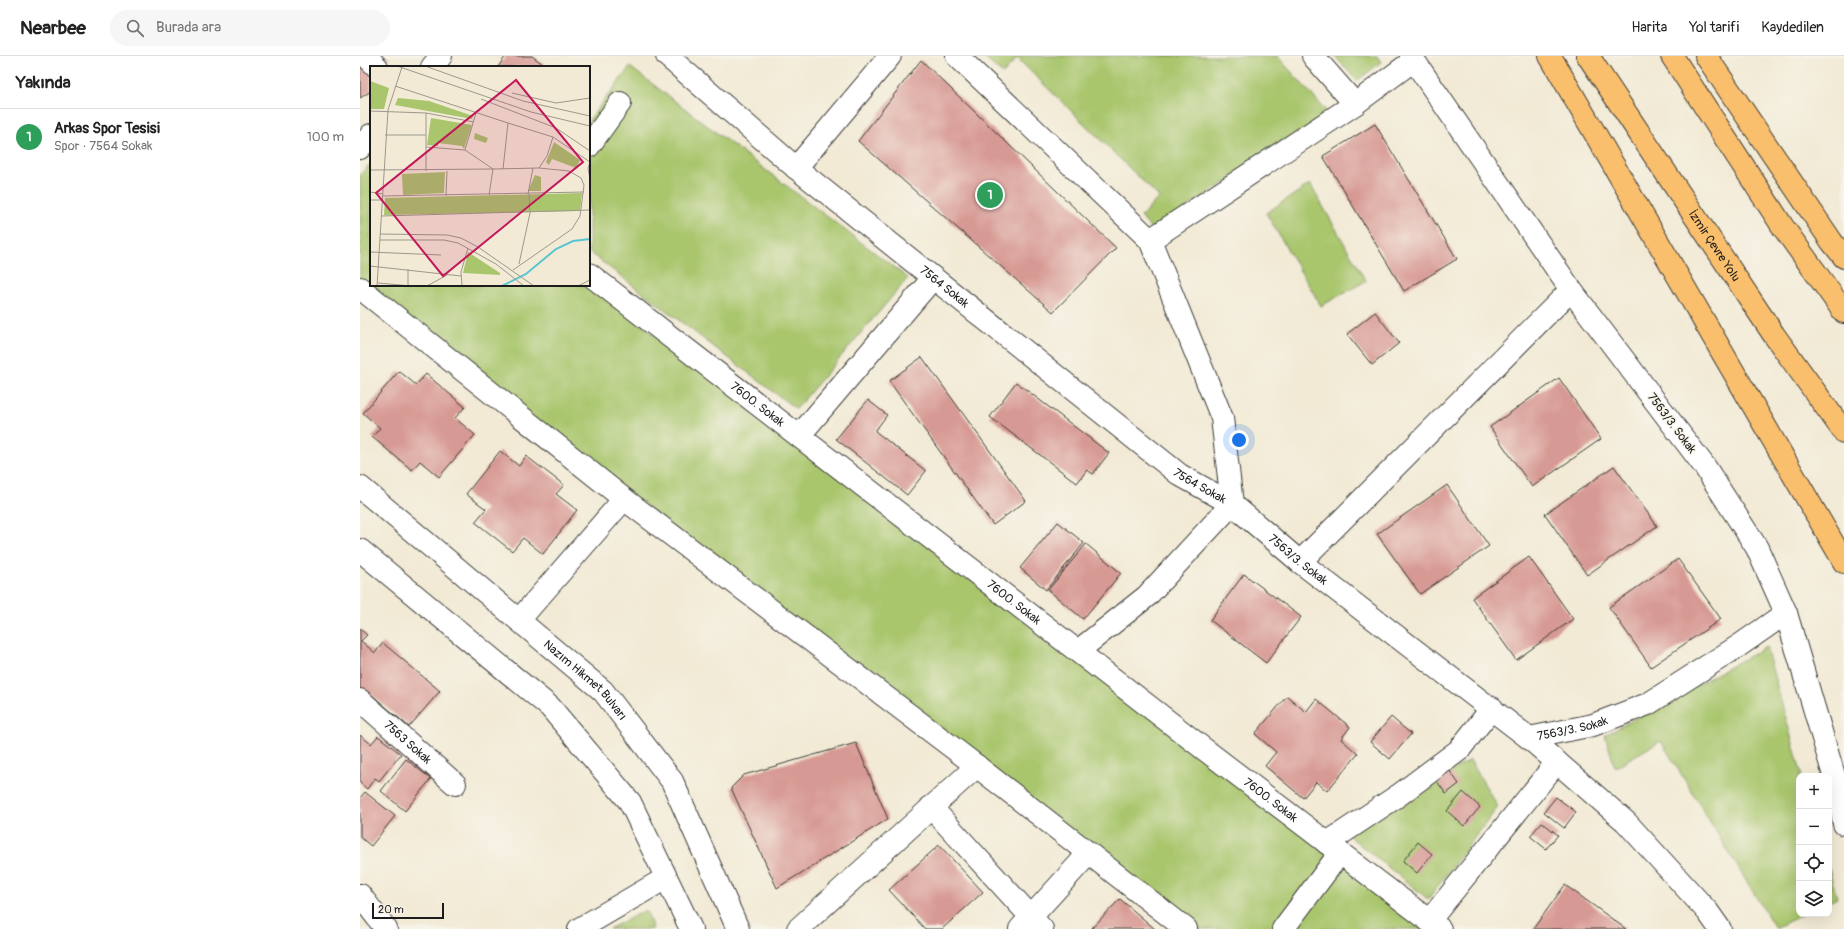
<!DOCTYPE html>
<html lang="tr">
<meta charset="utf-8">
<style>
body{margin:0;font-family:Pangolin,sans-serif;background:#f6f6f6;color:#222}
.controls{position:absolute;right:12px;bottom:12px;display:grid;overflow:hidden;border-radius:8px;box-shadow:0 4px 16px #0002}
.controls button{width:36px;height:36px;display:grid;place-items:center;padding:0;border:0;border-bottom:1px solid #e0e0e0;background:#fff;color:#222;font:20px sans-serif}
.scale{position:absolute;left:12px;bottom:10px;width:72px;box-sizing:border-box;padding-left:4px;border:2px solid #1c1c1c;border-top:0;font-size:11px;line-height:14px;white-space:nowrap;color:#1c1c1c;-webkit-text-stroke:3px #f7f3e8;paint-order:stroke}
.you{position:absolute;left:879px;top:384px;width:14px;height:14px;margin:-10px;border:3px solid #fff;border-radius:50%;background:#1a73e8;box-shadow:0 0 0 6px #1a73e833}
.badge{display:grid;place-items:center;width:26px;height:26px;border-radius:50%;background:#b45309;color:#fff;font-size:13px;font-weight:700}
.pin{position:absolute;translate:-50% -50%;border:2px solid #fff;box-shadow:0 1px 4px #0006}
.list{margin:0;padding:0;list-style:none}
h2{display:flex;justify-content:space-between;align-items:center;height:52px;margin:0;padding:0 16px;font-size:17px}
h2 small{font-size:13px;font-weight:400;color:#767676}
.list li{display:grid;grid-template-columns:26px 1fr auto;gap:12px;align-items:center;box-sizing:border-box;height:56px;padding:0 16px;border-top:1px solid #e0e0e0}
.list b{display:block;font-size:15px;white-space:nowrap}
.list p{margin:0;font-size:13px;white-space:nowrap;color:#767676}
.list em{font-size:13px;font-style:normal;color:#767676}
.icon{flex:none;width:22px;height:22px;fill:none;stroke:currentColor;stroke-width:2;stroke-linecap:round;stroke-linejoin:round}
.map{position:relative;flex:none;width:1484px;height:873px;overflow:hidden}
header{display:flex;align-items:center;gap:24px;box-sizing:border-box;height:56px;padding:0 20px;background:#fff;border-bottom:1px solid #e0e0e0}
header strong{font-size:19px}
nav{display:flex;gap:22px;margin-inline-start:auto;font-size:14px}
.search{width:280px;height:36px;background:#f6f6f6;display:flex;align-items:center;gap:10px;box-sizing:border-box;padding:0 14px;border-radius:22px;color:#767676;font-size:15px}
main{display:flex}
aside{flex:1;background:#fff}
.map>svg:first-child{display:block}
.green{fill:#a9c66d;stroke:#627144}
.building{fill:#d79993}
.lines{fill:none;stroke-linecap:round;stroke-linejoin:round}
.minor-casing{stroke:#3c3b38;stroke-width:24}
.highway-casing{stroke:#3c3b38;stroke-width:24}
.minor{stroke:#fff;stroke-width:22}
.highway{stroke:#f9bf6d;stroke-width:22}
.labels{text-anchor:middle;stroke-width:3;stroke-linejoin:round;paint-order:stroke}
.street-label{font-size:12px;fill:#1c1c1c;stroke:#f7f3e8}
.inset-river{fill:none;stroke:#59c5d3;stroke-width:2}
.inset-road{fill:none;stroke:#9c988b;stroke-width:1}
.view{fill:#c2185b;fill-opacity:0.15;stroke:#c2185b;stroke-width:2}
.inset-edge{fill:none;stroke:#1c1c1c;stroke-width:2}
</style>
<header>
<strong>Nearbee</strong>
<div class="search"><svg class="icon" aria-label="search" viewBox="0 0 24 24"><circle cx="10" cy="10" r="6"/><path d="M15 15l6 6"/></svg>Burada ara</div>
<nav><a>Harita</a><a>Yol tarifi</a><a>Kaydedilen</a></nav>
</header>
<main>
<aside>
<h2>Yakında<small></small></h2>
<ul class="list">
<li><span class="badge" style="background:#2e9e5b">1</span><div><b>Arkas Spor Tesisi</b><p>Spor · 7564 Sokak</p></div><em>100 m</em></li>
</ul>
</aside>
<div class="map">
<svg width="1484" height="873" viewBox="0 0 1484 873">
<rect width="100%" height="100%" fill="#f7f3e8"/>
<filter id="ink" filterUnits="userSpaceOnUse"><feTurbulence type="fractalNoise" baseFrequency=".025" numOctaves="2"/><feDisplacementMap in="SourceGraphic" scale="8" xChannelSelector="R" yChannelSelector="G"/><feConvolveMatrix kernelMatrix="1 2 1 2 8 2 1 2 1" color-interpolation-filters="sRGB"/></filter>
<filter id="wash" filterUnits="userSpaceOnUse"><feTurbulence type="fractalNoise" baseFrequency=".012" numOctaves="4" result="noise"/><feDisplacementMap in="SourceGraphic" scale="16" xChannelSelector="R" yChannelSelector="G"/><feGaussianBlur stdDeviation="0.9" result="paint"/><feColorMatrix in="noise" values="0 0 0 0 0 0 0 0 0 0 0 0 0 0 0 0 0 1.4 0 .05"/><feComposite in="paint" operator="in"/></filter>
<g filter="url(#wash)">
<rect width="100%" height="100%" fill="#f2ead5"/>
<path class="green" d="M 622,0 L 917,0 L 970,59 L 792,174 L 781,161 L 799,141 L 657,2 L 643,18 Z
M 975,0 L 1017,0 L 1021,6 L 997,25 Z
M 270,11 L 548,222 L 436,353 L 229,196 L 229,64 Z
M 11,107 L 11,229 L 229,229 L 1071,873 L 827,873 L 0,226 L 0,119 Z
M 950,128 L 1006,225 L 961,250 L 906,157 Z
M 1406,591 L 1442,720 L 1439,720 L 1439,858 L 1444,858 L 1415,872 L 1301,685 L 1255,711 L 1245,679 Z
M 1110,704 L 1138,751 L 1068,843 L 984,776 Z
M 1469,813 L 1477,842 L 1469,846 Z
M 286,854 L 293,873 L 249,873 Z"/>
<g id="blocks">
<path class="building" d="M 0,0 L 11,10 L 11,35 L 0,42 Z
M 146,0 L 172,0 L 187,11 L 138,11 Z
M 561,4 L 756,192 L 693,256 L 498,85 Z
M 1015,68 L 1097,203 L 1044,235 L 963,100 Z
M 1015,256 L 1039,287 L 1012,309 L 987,278 Z
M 562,301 L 666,445 L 633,469 L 529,325 Z
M 39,315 L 56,329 L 66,318 L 105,351 L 95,362 L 115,379 L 79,421 L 60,405 L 52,414 L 12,381 L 20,372 L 3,357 Z
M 1199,322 L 1241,383 L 1172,431 L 1130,371 Z
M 656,326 L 749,397 L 733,418 L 727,414 L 717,427 L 630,361 Z
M 508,344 L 527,359 L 515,375 L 566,415 L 547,439 L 476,383 Z
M 140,395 L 159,410 L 166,400 L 204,429 L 196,438 L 217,454 L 183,498 L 163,482 L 152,495 L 115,466 L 126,453 L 106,438 Z
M 1254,410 L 1297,470 L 1227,519 L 1185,458 Z
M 1087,429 L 1129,490 L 1060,538 L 1017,478 Z
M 698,466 L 724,487 L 686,534 L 660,512 Z
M 726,488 L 761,517 L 723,563 L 688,534 Z
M 1169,501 L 1213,563 L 1156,604 L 1112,542 Z
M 1318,503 L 1361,563 L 1291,611 L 1249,551 Z
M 884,518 L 941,561 L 906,607 L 850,564 Z
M 0,573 L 7,579 L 1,585 L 15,597 L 23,587 L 80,635 L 49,671 L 12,639 L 10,641 L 0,633 Z
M 927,640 L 946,656 L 956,643 L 990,671 L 981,683 L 998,698 L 967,735 L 956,726 L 943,742 L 905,710 L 916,696 L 895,678 Z
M 1031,661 L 1051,678 L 1030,703 L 1010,686 Z
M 0,679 L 11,688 L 18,680 L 41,698 L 19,725 L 15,722 L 7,733 L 0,727 Z
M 496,687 L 528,763 L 417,832 L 371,732 L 384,719 Z
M 46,703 L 71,723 L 45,755 L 21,735 Z
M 1087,711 L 1099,728 L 1086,738 L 1074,721 Z
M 5,736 L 35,760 L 11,790 L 0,781 L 0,742 Z
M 1103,736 L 1120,751 L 1104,770 L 1087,755 Z
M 1196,741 L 1216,756 L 1204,772 L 1184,756 Z
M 1182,766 L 1198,779 L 1186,793 L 1170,780 Z
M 1058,786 L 1072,798 L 1057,817 L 1043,805 Z
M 579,789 L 623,836 L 582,873 L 565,873 L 529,834 Z
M 1205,829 L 1266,873 L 1173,873 Z
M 760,843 L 795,873 L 731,873 Z"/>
</g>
</g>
<g filter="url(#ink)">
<use href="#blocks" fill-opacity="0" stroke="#3c3b38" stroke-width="1"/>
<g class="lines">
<g class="minor-casing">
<g id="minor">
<path d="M 6,0 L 17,11"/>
<path id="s1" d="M 307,0 L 436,112 L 820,419 L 872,448"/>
<path d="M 597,0 L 790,184 L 862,362 L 872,448"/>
<path d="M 953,0 L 995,48"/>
<path d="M 72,11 L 81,0"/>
<path d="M 229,90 L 260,47"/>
<path d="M 0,92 L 11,79"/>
<path d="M 436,112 L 530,0"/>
<path d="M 790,184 L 995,48 L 1054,4"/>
<path id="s2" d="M 229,218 L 844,693 L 1080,873"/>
<path d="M 0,232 L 264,443 L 605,701 L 826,873"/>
<path d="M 439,380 L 573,222"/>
<path id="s3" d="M 0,431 L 243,635 L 312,725 L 378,873"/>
<path d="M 0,494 L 190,651 L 270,746 L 331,873"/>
<path d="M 940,506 L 1211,234 L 1051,0"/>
<path d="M 1426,557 L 1478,733 L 1484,768"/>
<path d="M 159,564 L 264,443"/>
<path id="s4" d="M 718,595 L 787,540 L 872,448 L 940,506 L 1169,682 L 1233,669 L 1288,648 L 1380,589 L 1426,557 L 1397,492 L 1345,411 L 1211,234"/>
<path id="s5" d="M 0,644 L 95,728"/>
<path d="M 1169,682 L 1266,766 L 1348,856 L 1360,873"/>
<path d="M 571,751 L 682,873"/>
<path d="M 967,787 L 1039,739 L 1099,694 L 1132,652"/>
<path d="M 0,839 L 26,873"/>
<path d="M 1069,865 L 1197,706"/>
<path d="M 219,873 L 306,822"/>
<path d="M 438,873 L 617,710"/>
<path d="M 660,873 L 729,797"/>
<path d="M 923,873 L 980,797"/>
</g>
</g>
<g class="highway-casing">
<g id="highway">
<path d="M 1190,0 L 1484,506"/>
<path id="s6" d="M 1228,0 L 1414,279 L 1484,376"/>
<path d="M 1312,0 L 1423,171 L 1484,256"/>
<path d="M 1346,0 L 1472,186 L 1484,201"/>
</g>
</g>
<use href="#minor" class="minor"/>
<use href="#highway" class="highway"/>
</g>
</g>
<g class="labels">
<g class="street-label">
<text dy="4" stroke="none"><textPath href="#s6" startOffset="228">İzmir Çevre Yolu</textPath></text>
<text dy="4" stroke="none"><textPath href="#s1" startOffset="361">7564 Sokak</textPath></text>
<text dy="4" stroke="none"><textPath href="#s2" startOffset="213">7600. Sokak</textPath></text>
<text transform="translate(1312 367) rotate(53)" y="4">7563/3. Sokak</text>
<text dy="4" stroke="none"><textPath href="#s1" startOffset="685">7564 Sokak</textPath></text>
<text dy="4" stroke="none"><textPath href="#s4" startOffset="300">7563/3. Sokak</textPath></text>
<text dy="4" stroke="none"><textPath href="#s2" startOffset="537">7600. Sokak</textPath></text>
<text dy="4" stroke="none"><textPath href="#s3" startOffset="297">Nazım Hikmet Bulvarı</textPath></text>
<text dy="4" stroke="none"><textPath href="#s4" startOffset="636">7563/3. Sokak</textPath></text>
<text dy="4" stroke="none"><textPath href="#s5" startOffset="64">7563 Sokak</textPath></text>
<text dy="4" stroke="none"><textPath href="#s2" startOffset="861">7600. Sokak</textPath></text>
</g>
</g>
<g transform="translate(10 10)">
<rect width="220" height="220" fill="#f2ead5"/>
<path d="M 0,15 L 19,22 L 14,43 L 0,43 ZM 28,32 L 59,35 L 103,50 L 102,53 L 25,39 ZM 61,52 L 102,59 L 94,83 L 92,80 L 68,77 L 68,80 L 57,79 ZM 105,67 L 118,72 L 116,77 L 104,73 ZM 184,76 L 210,94 L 206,102 L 182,93 L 179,99 L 176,96 ZM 75,106 L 74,127 L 33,129 L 32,108 ZM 165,109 L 171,111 L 171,125 L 158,125 ZM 212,127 L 210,145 L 14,149 L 15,132 ZM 98,186 L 130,207 L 130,209 L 93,207 Z" fill="#a9c66d"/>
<path class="inset-river" d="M 132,220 L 156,208 L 186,183 L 203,175 L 220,173"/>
<path class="inset-road" d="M 27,0 L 161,46 L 220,60M 55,0 L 153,35 L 220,50M 25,20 L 138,57 L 133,103M 142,27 L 186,37 L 220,32M 111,33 L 186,62 L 220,85M 0,45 L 56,47 L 104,56M 15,69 L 56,69 L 56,81 L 95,84 L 123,103M 56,69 L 56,47M 183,71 L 220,96M 95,84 L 106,47M 220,96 L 218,102 L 220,113M 0,104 L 123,103M 56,105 L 56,81M 0,126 L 13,128M 158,128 L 163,102M 119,129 L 123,103 L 169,102 L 177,90 L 183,71 L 138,57M 13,130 L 214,126M 76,130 L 77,105M 0,134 L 13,134M 12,150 L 220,144M 10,168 L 77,169 L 91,172 L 108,181 L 164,220M 10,174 L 74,174 L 88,177 L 126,198 L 154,220M 0,186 L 71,189M 149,198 L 160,147 L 159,128M 0,200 L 91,210M 143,204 L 202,163 L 210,150 L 214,119 L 211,112 L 199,105 L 169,102M 8,217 L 41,220M 38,219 L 38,203M 7,220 L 18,44 L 32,1M 57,220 L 77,209M 92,220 L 91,206 L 98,182M 208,220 L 220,214"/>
<path class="view" d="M 146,14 L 213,96 L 73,210 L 6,127 Z"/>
<rect width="220" height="220" class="inset-edge"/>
</g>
</svg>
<div class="controls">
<button>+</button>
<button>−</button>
<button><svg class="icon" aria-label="locate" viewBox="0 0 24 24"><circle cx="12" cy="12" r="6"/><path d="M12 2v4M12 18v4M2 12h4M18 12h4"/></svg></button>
<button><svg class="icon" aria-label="layers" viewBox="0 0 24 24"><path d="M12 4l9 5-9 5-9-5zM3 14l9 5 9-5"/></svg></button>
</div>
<div class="scale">20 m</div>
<div class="you"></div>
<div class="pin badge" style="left:630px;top:139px;background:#2e9e5b">1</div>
</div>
</main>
